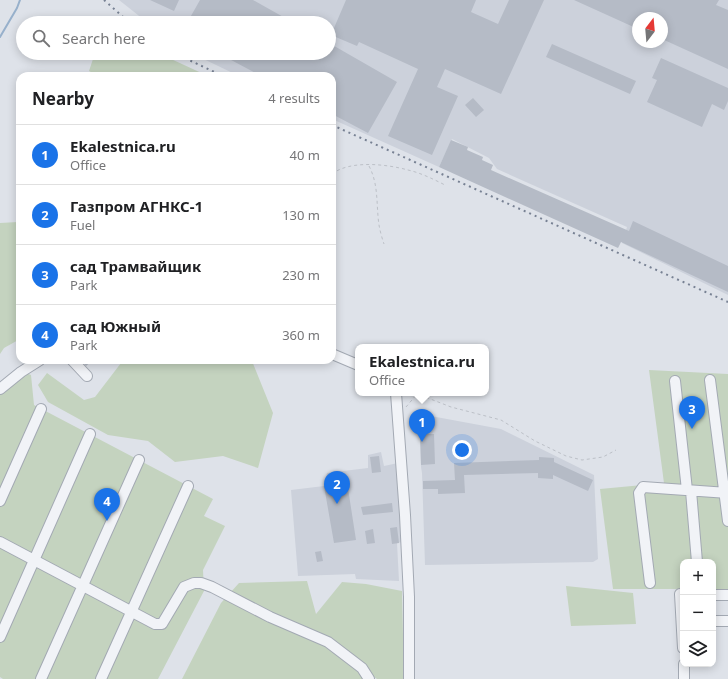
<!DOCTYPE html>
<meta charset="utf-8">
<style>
body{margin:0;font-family:"Noto Sans",sans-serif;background:#f6f6f6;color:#202124}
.controls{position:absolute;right:12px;bottom:12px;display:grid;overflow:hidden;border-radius:8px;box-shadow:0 2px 10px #0003}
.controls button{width:36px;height:36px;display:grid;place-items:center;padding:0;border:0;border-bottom:1px solid #e0e0e0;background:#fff;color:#202124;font:20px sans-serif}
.compass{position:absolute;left:632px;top:12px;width:36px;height:36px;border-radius:50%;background:#fff;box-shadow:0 2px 10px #0003;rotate:16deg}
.you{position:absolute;left:462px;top:450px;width:14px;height:14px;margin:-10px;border:3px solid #fff;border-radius:50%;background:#1a73e8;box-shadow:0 0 0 6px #1a73e833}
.badge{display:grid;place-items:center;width:26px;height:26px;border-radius:50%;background:#1a73e8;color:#fff;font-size:13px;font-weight:700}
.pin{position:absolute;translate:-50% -33px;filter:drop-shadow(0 1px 2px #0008)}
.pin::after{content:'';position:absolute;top:21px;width:14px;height:12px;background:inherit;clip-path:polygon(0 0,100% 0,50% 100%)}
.popup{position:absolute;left:355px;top:344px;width:134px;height:52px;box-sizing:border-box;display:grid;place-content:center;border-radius:8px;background:#fff;filter:drop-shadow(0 1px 3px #0005);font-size:13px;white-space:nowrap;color:#757577}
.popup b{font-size:15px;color:#202124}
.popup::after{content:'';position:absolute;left:50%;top:100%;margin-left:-8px;border:8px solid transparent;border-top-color:#fff}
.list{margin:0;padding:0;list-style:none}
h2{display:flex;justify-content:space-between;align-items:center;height:52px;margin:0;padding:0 16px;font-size:17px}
h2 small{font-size:13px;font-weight:400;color:#757577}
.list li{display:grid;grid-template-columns:26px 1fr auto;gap:12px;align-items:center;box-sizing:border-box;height:60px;padding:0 16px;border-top:1px solid #e0e0e0}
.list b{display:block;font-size:15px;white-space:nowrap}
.list p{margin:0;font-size:13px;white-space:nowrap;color:#757577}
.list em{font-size:13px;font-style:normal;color:#757577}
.icon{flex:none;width:22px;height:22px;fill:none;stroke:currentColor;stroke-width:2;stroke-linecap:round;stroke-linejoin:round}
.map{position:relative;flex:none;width:728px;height:679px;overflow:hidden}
.search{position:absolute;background:#fff;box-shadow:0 2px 10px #0003;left:16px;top:16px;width:320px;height:44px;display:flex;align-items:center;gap:10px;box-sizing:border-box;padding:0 14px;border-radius:22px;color:#757577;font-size:15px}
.panel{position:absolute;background:#fff;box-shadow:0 2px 10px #0003;left:16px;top:72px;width:320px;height:292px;border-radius:12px}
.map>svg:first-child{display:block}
.built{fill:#ccd1db;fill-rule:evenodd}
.green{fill:#c4d3bf}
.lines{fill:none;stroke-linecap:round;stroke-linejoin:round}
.stream{stroke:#97b0cb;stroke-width:2}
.building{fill:#b5bbc6}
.minor-casing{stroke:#a3a9b3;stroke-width:12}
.path{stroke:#bcc0c7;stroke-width:1;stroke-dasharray:3 3;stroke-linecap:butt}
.minor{stroke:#f1f3f7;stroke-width:10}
.rail{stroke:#778193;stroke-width:2;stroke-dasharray:2 4;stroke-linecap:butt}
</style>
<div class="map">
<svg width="728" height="679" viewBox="0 0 728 679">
<rect width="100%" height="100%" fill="#dee2e9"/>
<path class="built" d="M 119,0 L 728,0 L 728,295 L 622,243 L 627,227 L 497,169 L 489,158 L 452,139 L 439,167 L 332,119 L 332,76 L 239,76 L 191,53 L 329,53 L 329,23 L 148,23 ZM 638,18 L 662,18 L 662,42 L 638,42 Z
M 420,414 L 501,429 L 594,475 L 598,559 L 593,562 L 425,565 L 422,473 L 421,467 Z
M 381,452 L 384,466 L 398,463 L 402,542 L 397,543 L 399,581 L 356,579 L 355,574 L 298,576 L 291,490 L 324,486 L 327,473 L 368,468 L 368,455 Z"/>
<path class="green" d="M 95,53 L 158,53 L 208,76 L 98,76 L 89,71 Z
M 18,222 L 20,223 L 20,339 L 4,348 L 0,354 L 0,223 Z
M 122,360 L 252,361 L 273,413 L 258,468 L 223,456 L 175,462 L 148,441 L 108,435 L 48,402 L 38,385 L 47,373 L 84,400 L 95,397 L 121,363 Z
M 649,370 L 728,374 L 728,591 L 713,591 L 713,562 L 683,562 L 683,589 L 613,589 L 600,489 L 664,483 Z
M 26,373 L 31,375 L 34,405 L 213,499 L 204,516 L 225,526 L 203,570 L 204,591 L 158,679 L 3,679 L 0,677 L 0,393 Z
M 307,581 L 316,614 L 342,582 L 366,584 L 402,591 L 404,679 L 377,679 L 371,675 L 367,679 L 182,679 L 221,603 L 239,583 Z
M 566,586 L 633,593 L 636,624 L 571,626 Z"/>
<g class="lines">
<path class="stream" d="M 0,37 L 17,8 L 20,0"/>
</g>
<path class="building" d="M 150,0 L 179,0 L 174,11 Z
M 200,0 L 253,0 L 294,23 L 187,23 Z
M 346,0 L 476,0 L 471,12 L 498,24 L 509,0 L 544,0 L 501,94 L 445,69 L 437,87 L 458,96 L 432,155 L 388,136 L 418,69 L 359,42 L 357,46 L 331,35 Z
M 574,0 L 719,0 L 716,5 L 728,10 L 728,69 L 662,39 L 662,18 L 638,18 L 638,29 Z
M 329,43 L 397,82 L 368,133 L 332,114 L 332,76 L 261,76 L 218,53 L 329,53 Z
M 552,44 L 636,81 L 630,94 L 546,57 Z
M 661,58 L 728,88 L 728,101 L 724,110 L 712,104 L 702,127 L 647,102 L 657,80 L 652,78 Z
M 473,98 L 484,110 L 476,117 L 465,105 Z
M 451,140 L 468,147 L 467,150 L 483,157 L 482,160 L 493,165 L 491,170 L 629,231 L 633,221 L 728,266 L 728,292 L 621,242 L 618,248 L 439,167 Z
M 81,360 L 93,360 L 86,366 Z
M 420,434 L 434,434 L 435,464 L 421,465 Z
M 379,456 L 381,472 L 372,473 L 370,457 Z
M 539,457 L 554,458 L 554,462 L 593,480 L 588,491 L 553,475 L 553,479 L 538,478 L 538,473 L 464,475 L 465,493 L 438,494 L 438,489 L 423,489 L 423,481 L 455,480 L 454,463 L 539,460 Z
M 347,482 L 356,540 L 334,543 L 324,486 Z
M 392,503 L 393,512 L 363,515 L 361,507 Z
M 397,527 L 399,543 L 392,544 L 390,528 Z
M 373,529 L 375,543 L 367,544 L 365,531 Z
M 321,551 L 323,561 L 317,562 L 315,552 Z"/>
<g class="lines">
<g class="minor-casing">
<path id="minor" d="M 332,354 L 358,365
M 72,360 L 87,376
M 710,380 L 728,521
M 675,381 L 687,490
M 0,389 L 21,372 L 40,360
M 396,393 L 405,515 L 409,597 L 409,679
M 691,491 L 697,562
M 0,501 L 41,409
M 0,542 L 155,624 L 162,624 L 184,587 L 194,583 L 201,583 L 212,587 L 270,617 L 328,642 L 362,668 L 369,679
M 650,583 L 639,493 L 643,487 L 728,493
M 683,594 L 680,594 L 683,648
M 713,595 L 728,595
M 713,621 L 728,621
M 0,637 L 90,434
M 684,664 L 684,679
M 41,679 L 139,460
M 101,679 L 188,486"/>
</g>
<path class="path" d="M 369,166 C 379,185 376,205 379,225 C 380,231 382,238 384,244
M 332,174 C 350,160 386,164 408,170 C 421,173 433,179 445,185
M 415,393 L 451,407 L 501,420 L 535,441 L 566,456 L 582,460 L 603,457 L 616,450
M 406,407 L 417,394"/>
<use href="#minor" class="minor"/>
<path class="rail" d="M 104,0 L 130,23
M 174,53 L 223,76
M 332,125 L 728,302"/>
</g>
</svg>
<div class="controls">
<button>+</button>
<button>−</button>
<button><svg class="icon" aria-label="layers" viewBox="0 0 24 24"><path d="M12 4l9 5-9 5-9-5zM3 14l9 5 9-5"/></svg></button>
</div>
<svg class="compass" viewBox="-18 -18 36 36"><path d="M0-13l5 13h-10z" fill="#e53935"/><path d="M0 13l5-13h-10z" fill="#757577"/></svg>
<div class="you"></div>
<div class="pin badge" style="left:422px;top:442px">1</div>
<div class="popup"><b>Ekalestnica.ru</b>Office</div>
<div class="pin badge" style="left:337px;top:504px">2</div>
<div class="pin badge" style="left:692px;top:429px">3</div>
<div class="pin badge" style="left:107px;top:521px">4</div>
<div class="search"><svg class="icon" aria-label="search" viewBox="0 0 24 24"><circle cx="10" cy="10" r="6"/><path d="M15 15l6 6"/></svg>Search here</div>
<section class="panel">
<h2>Nearby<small>4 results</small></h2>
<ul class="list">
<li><span class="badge">1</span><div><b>Ekalestnica.ru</b><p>Office</p></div><em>40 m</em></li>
<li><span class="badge">2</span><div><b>Газпром АГНКС-1</b><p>Fuel</p></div><em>130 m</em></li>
<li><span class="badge">3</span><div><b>сад Трамвайщик</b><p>Park</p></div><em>230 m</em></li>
<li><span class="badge">4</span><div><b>сад Южный</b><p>Park</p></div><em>360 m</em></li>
</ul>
</section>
</div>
